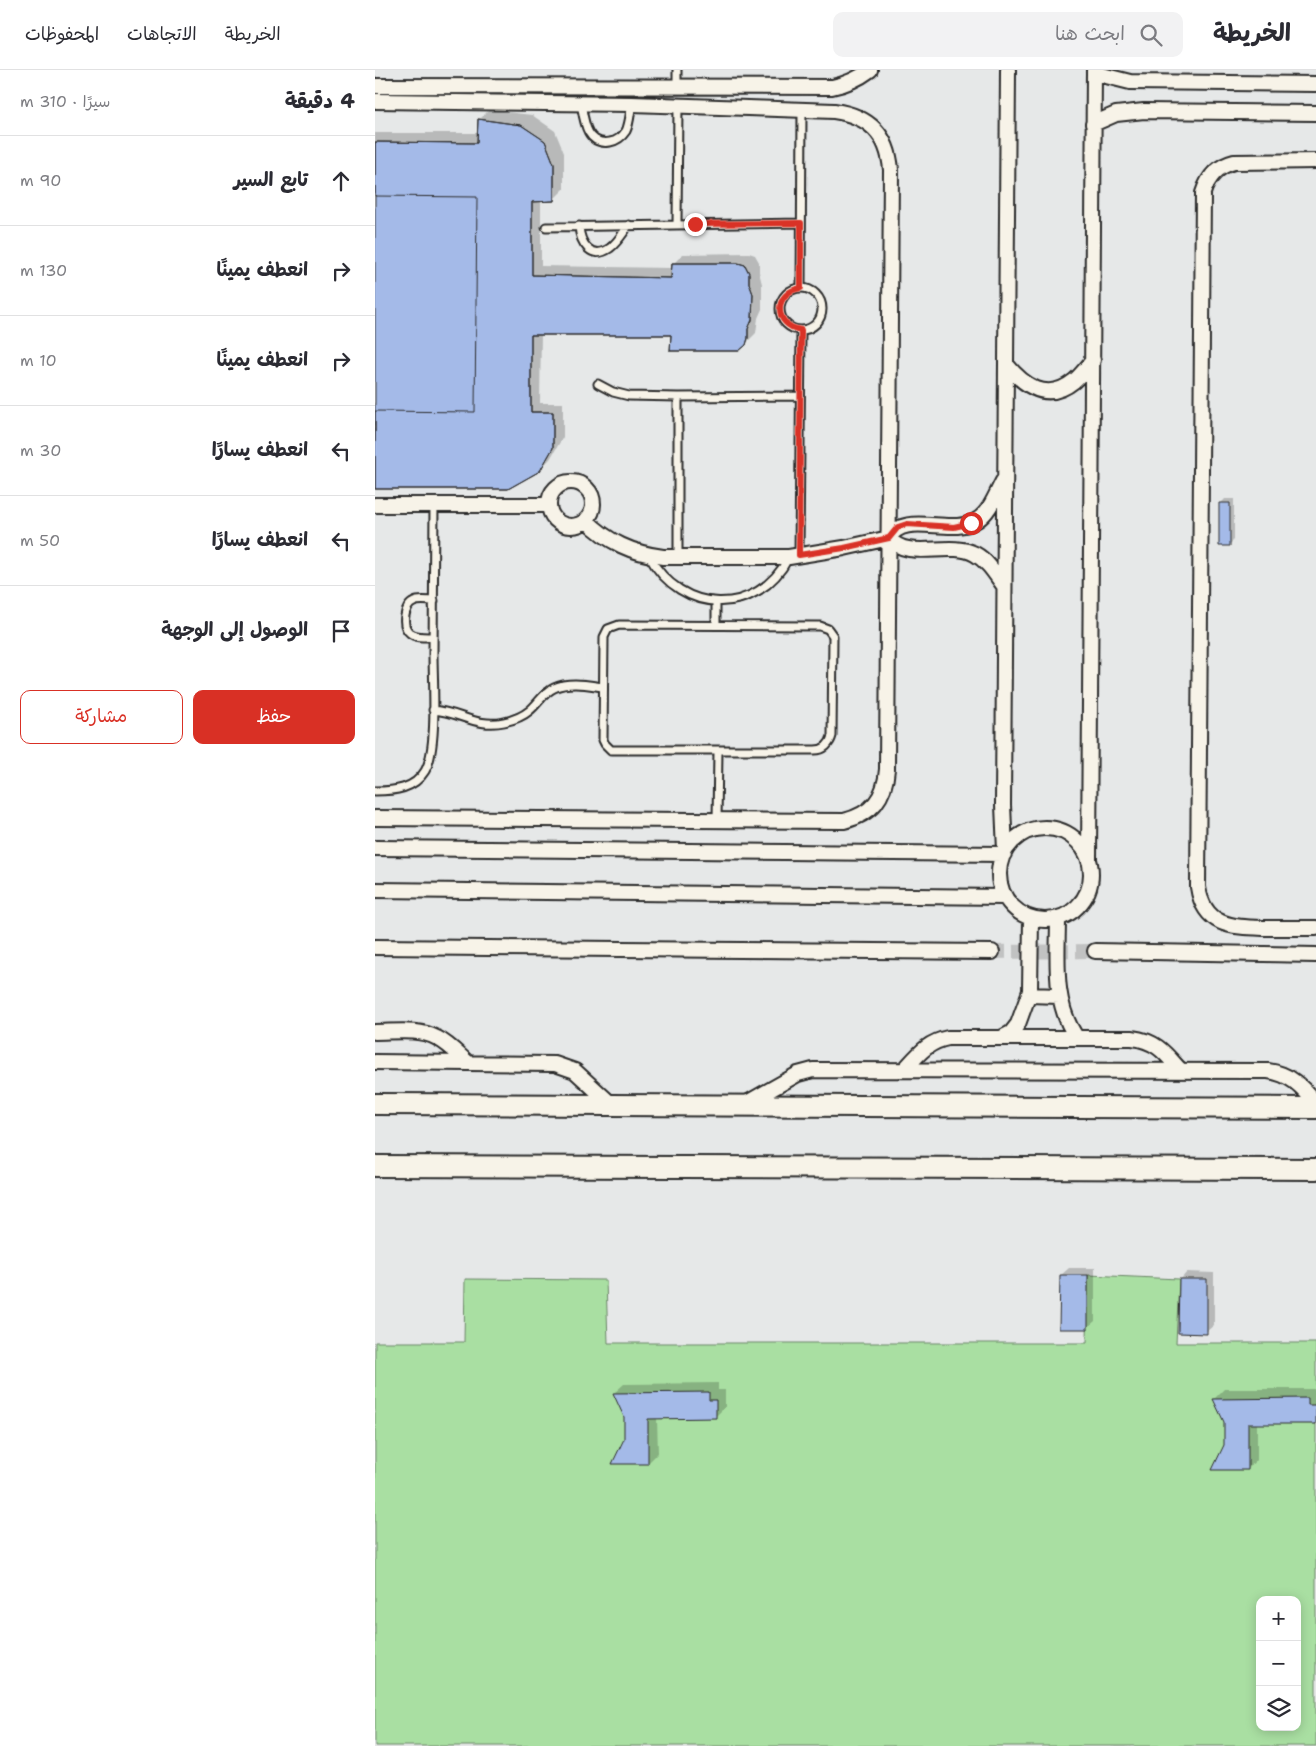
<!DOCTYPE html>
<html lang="ar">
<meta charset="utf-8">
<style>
body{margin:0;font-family:"Shantell Sans","Playpen Sans Arabic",sans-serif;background:#f2f2f3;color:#2b2b33;direction:rtl}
.controls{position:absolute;right:15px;bottom:15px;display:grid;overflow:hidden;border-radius:10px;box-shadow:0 2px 12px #0003}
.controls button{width:45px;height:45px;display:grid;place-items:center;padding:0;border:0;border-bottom:1px solid #e1e1e2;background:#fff;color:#2b2b33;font:25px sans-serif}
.stop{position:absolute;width:15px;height:15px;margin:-11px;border:4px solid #d93025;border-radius:50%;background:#fff}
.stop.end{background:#d93025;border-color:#fff;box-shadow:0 1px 5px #0008}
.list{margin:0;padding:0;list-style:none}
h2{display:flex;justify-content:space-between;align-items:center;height:65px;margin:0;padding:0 20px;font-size:21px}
h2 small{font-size:16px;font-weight:400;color:#7c7c81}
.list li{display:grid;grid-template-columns:32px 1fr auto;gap:15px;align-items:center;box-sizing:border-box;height:90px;padding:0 20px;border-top:1px solid #e1e1e2}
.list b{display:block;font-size:19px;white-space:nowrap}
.list em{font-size:16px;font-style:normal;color:#7c7c81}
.actions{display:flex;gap:10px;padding:15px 20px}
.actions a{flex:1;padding:11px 0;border:1px solid #d93025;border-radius:10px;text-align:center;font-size:18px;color:#d93025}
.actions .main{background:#d93025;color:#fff}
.icon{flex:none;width:28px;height:28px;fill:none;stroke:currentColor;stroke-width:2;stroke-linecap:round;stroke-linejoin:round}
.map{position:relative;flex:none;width:941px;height:1676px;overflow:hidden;direction:ltr}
header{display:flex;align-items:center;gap:30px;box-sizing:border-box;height:70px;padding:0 25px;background:#fff;border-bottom:1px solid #e1e1e2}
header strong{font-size:24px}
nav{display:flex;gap:28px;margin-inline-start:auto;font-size:18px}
.search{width:350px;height:45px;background:#f2f2f3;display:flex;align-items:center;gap:12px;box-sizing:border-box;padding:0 18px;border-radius:10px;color:#7c7c81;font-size:19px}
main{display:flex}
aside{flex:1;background:#fff}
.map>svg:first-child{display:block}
.green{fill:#a9dfa2;stroke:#6a8566;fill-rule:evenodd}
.shadow{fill:#0003}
.building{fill:#a4bae8;stroke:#2b2b2b}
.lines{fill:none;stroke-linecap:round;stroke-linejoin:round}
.minor-tunnel{stroke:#c1c2c2;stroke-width:14;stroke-dasharray:14 7;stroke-linecap:butt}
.service-casing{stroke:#2b2b2b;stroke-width:11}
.minor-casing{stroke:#2b2b2b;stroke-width:18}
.secondary-casing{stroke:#2b2b2b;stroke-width:24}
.service{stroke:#f7f3e8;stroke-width:7}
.minor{stroke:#f7f3e8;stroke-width:14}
.secondary{stroke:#f7f3e8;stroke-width:20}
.route{stroke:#d93025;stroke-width:6}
</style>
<header>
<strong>الخريطة</strong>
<div class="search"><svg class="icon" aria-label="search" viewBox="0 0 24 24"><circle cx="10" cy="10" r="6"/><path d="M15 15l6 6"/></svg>ابحث هنا</div>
<nav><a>الخريطة</a><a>الاتجاهات</a><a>المحفوظات</a></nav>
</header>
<main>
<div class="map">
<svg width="941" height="1676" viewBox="0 0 941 1676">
<rect width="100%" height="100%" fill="#e6e8e8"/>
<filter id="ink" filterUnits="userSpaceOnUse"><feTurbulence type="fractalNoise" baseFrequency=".02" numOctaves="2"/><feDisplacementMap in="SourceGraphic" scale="10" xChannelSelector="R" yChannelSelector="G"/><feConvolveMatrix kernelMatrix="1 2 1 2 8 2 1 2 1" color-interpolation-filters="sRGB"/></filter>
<g filter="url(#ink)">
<path class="green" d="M 713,1205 L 804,1209 L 801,1273 L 941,1273 L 941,1676 L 0,1676 L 0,1272 L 89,1272 L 90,1209 L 231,1210 L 233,1273 L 712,1273 ZM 885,1530 L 922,1530 L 922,1657 L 885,1657 Z"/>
<path class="shadow" d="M 114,40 L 157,45 L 180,61 L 189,83 L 189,119 L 179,129 L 166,130 L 166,196 L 298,198 L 298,194 L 308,184 L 374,183 L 380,185 L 384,192 L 384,202 L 387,214 L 387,239 L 383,248 L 381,263 L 370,274 L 297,264 L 166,263 L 165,333 L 188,333 L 188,367 L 175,389 L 164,400 L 0,417 L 0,63 L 104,63 L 104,50 Z
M 850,429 L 859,429 L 859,470 L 854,475 L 845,434 Z
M 694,1198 L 720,1198 L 720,1251 L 712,1258 L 686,1205 Z
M 812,1202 L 839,1203 L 839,1255 L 831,1262 L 805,1210 Z
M 343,1313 L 343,1320 L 350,1320 L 350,1337 L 340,1347 L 282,1347 L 283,1383 L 273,1393 L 250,1370 L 250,1346 L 239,1323 L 249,1314 Z
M 849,1319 L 941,1319 L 941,1352 L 882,1353 L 882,1389 L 873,1399 L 850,1375 L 850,1352 L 839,1329 Z"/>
<path class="building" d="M 103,49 L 146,55 L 170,71 L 179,94 L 179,131 L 157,132 L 157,205 L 296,208 L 297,193 L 363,193 L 370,195 L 374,203 L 374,213 L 378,224 L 377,250 L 373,259 L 373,268 L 371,275 L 364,281 L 295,281 L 296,265 L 156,265 L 156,342 L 178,342 L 178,378 L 165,401 L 133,419 L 0,419 L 0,341 L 100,342 L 102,127 L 0,126 L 0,72 L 102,73 Z
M 103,49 L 146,55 L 170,71 L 179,94 L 179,131 L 157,132 L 157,205 L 296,208 L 297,193 L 363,193 L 370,195 L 374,203 L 374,213 L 378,224 L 377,250 L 373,259 L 373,268 L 371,275 L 364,281 L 295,281 L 296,265 L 156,265 L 156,342 L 178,342 L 178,378 L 165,401 L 133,419 L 0,419 L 0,72 L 102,73 Z
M 844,433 L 855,433 L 855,476 L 844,476 Z
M 685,1205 L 713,1205 L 713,1259 L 684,1259 Z
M 804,1209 L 832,1209 L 832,1264 L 803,1263 Z
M 334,1322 L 334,1330 L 341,1330 L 341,1348 L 273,1349 L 273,1394 L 237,1394 L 249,1369 L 249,1347 L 238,1323 Z
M 933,1328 L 933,1335 L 941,1335 L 941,1354 L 873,1354 L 873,1400 L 837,1400 L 849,1375 L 849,1352 L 838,1329 Z"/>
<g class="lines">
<path class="minor-tunnel" d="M 617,882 L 720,881"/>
<g class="service-casing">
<path id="service" d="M 302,17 L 302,0
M 206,33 C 209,50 211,76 235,72 C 241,71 247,67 251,61 C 255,53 255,42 257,34
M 302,155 L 303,35
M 204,156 C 205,173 216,191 235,178 C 243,172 248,163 254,155
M 171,157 L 426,153
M405 239a21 21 0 1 1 42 0a21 21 0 1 1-42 0Z
M 426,218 L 427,40
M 223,314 L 238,322 L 254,326 L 303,327 L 425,326
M 424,485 L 426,260
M 274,486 C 306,545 382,548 414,487
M 303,487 L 303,327
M 244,555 L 445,556 L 453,559 L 458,566 L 457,666 C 455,674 449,680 440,680 L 236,680 L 230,674 L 228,670 L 229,567 L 233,559 Z
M 341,555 L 341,532
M 58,567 C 51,567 41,568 35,563 C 26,556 29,536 39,532 C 44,529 53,531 59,531
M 58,640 C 85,642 102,658 129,652 C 138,650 147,647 154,641 C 163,634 168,623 179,618 C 194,611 213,615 228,617
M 0,721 C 20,721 39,719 50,701 C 63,679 58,612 58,584 C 58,534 59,485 59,435
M 342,751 L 343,681"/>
</g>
<g class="minor-casing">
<path id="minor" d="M 719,3 L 755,12 L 941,14
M 0,16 L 457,17 C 472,14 483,9 495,0
M 0,31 L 257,34 L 459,41 C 494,46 513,64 516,100 L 512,699 C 510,728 497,744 469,751 L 0,748
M 718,54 L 741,44 L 769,41 L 941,43
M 941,91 L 859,92 C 843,96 833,107 828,123 L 823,817 C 829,857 857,857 890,858 C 907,858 924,858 941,858
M 631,294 C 649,316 672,333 699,311 C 706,305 712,297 718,290
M174 434a22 22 0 1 1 44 0a22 22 0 1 1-44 0Z
M 0,435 L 174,435
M 211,450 C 233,472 257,483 288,487 L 414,487 L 469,478 L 514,468 C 529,440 577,467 602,450 C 615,442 621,424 628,411
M 514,468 C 533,492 574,470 600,484 C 613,491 621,505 629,516
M624 804a46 46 0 1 1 92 0a46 46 0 1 1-92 0Z
M 0,778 L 629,784
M 630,781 L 628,735 L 633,0
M 714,791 L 719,0
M 0,820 L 630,827
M 683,848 C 683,888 677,933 702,968
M 0,877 L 617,882
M 720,881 L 941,885
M 654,925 L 684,926
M 0,962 C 20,962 44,958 62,968 C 74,974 83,984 93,993
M 626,968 L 636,963 L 643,954 L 655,921 L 656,848
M 0,992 L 180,994 L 200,1001 L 236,1034
M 529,1000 C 543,985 552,972 573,968 L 757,968 C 782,971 790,983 806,1001
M 370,1034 L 423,1004 L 438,1000 L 893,1001 C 916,1004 927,1017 941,1033"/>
</g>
<g class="secondary-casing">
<path id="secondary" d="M 0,1034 L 941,1038
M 0,1096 L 941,1099"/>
</g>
<use href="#service" class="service"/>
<use href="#minor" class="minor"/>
<use href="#secondary" class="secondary"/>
</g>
</g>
<g class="lines" filter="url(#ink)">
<path class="route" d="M 320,154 L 426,153 L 426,218 C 398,222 398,256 426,260 L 424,485 L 469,478 L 514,468 L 523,457 L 532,454 L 579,457 L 596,453"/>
</g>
</svg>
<div class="controls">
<button>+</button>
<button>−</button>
<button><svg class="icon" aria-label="layers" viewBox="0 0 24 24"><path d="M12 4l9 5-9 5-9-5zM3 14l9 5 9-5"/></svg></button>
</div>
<div class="stop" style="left:596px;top:453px"></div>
<div class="stop end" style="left:320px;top:154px"></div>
</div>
<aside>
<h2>4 دقيقة<small>سيرًا · 310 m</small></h2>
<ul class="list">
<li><svg class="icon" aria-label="ahead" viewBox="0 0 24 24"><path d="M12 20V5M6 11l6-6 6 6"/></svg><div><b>تابع السير</b></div><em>90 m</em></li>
<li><svg class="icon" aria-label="right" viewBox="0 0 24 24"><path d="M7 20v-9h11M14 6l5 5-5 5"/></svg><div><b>انعطف يمينًا</b></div><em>130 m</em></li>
<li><svg class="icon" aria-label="right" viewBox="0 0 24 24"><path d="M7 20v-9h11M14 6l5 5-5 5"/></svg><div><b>انعطف يمينًا</b></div><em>10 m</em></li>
<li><svg class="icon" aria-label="left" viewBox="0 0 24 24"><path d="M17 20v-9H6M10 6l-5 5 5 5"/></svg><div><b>انعطف يسارًا</b></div><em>30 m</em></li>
<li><svg class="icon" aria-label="left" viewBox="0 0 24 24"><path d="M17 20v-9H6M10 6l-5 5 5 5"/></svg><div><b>انعطف يسارًا</b></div><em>50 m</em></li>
<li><svg class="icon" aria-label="arrive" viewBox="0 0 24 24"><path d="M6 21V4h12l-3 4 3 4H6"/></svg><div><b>الوصول إلى الوجهة</b></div></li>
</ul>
<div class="actions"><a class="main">حفظ</a><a>مشاركة</a></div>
</aside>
</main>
